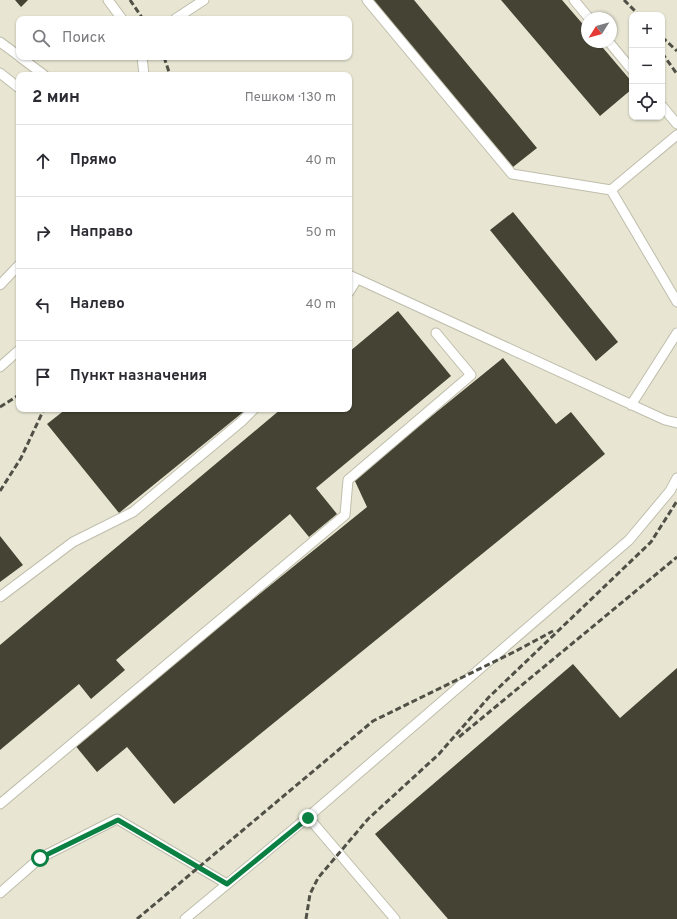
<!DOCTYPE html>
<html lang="ru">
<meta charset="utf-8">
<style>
body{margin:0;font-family:Overpass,sans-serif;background:#f7f7f7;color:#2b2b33}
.controls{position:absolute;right:12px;top:12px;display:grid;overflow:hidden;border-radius:8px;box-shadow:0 1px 3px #0004}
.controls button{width:36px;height:36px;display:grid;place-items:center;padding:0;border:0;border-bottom:1px solid #e1e1e2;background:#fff;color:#2b2b33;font:20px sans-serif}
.compass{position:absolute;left:581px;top:12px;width:36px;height:36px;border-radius:50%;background:#fff;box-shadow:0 1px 3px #0004;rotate:233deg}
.stop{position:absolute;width:12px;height:12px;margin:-9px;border:3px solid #0b8043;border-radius:50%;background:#fff}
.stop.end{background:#0b8043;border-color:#fff;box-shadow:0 1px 4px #0008}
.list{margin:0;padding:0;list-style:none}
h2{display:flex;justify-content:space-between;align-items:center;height:52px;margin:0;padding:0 16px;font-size:17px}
h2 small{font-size:13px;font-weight:400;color:#7c7c81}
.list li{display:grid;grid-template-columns:26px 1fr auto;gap:12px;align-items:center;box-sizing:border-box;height:72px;padding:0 16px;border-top:1px solid #e1e1e2}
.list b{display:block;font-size:15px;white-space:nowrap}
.list em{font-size:13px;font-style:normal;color:#7c7c81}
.icon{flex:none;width:22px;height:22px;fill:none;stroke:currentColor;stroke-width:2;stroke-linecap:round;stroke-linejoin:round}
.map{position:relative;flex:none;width:677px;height:919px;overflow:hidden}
.search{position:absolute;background:#fff;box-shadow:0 1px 3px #0004;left:16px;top:16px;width:336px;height:44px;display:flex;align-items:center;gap:10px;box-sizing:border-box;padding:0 14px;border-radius:8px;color:#7c7c81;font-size:15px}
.panel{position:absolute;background:#fff;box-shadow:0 1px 3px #0004;left:16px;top:72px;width:336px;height:340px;border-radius:8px}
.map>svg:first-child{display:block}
.building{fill:#454333}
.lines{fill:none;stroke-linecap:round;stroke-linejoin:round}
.lane-casing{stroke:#bfbdab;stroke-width:11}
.lane{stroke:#fff;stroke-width:9}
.rail{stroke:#515046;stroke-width:3;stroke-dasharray:6 3;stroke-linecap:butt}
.route{stroke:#0b8043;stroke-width:5}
</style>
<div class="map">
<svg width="677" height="919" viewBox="0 0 677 919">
<rect width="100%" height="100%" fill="#e8e6d3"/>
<path class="building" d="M 15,0 L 28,0 L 21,7 Z
M 373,0 L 414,0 L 537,148 L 513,167 Z
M 501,0 L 562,0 L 587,29 L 587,42 L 598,42 L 632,82 L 632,89 L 600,116 Z
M 513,212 L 618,342 L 596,361 L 490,230 Z
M 398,311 L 451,376 L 316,488 L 337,514 L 309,537 L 290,514 L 116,660 L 125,670 L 91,699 L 79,684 L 0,750 L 0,645 L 281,409 L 349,409 L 349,352 Z
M 503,358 L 556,424 L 571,412 L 605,454 L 174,804 L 127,747 L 97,772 L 74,744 L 367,507 L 354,479 Z
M 66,409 L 247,409 L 119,513 L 47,424 Z
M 0,536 L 23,565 L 0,582 Z
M 573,664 L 620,718 L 677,668 L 677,919 L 448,919 L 375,834 Z"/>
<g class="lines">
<g class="lane-casing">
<path id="lane" d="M 108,0 L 122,19
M 367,0 L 512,174 L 611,190
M 574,0 L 589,18
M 175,19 L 204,0
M 0,42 L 19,56
M 609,42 L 632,70
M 20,57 L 44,75
M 142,57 L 144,75
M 0,73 L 19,88
M 662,106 L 677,124
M 677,135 L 611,190 L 677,302
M 349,275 L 665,420 L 677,423
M 0,285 L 19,265
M 349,292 L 357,279
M 0,367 L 19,350
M 631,405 L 677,333
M 0,597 L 73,542 L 133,512 L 242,421 L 254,409
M 0,804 L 345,515 L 348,480 L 471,375 L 436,333
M 308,817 L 395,919
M 0,893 L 40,858 L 117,819 L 227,884
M 185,919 L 308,817 L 629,540 L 670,491 L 677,478"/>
</g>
<use href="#lane" class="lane"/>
<path class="rail" d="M 130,0 L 143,19
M 624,0 L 639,15
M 662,37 L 677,51
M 662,53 L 677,74
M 164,57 L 170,75
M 0,407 L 19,395
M 0,491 L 21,458 L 44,409
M 459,737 L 677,557
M 137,919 L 373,721 L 516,651 L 553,631
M 306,919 L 310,894 L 318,878 L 368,819 L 439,754 L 489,697 L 651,542 L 677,501"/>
</g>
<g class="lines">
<path class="route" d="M 40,858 L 118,820 L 227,884 L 308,818"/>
</g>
</svg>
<div class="controls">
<button>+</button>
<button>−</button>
<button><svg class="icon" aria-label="locate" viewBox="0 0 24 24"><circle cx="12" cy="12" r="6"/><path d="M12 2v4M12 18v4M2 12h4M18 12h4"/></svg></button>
</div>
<svg class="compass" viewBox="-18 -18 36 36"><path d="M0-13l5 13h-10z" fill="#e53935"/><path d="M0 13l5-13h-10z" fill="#7c7c81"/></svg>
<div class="stop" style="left:40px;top:858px"></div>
<div class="stop end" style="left:308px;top:818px"></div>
<div class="search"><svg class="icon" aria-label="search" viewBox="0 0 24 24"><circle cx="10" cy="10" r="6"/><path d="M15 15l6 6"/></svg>Поиск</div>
<section class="panel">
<h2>2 мин<small>Пешком · 130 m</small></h2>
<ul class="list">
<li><svg class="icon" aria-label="ahead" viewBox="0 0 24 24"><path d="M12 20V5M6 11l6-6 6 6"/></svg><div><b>Прямо</b></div><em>40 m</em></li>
<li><svg class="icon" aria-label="right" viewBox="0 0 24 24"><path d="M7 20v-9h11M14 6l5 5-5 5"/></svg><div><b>Направо</b></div><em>50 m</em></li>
<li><svg class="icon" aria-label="left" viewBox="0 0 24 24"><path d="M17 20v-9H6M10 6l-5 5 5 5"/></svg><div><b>Налево</b></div><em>40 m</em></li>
<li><svg class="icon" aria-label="arrive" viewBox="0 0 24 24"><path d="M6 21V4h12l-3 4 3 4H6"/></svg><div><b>Пункт назначения</b></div></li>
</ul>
</section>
</div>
